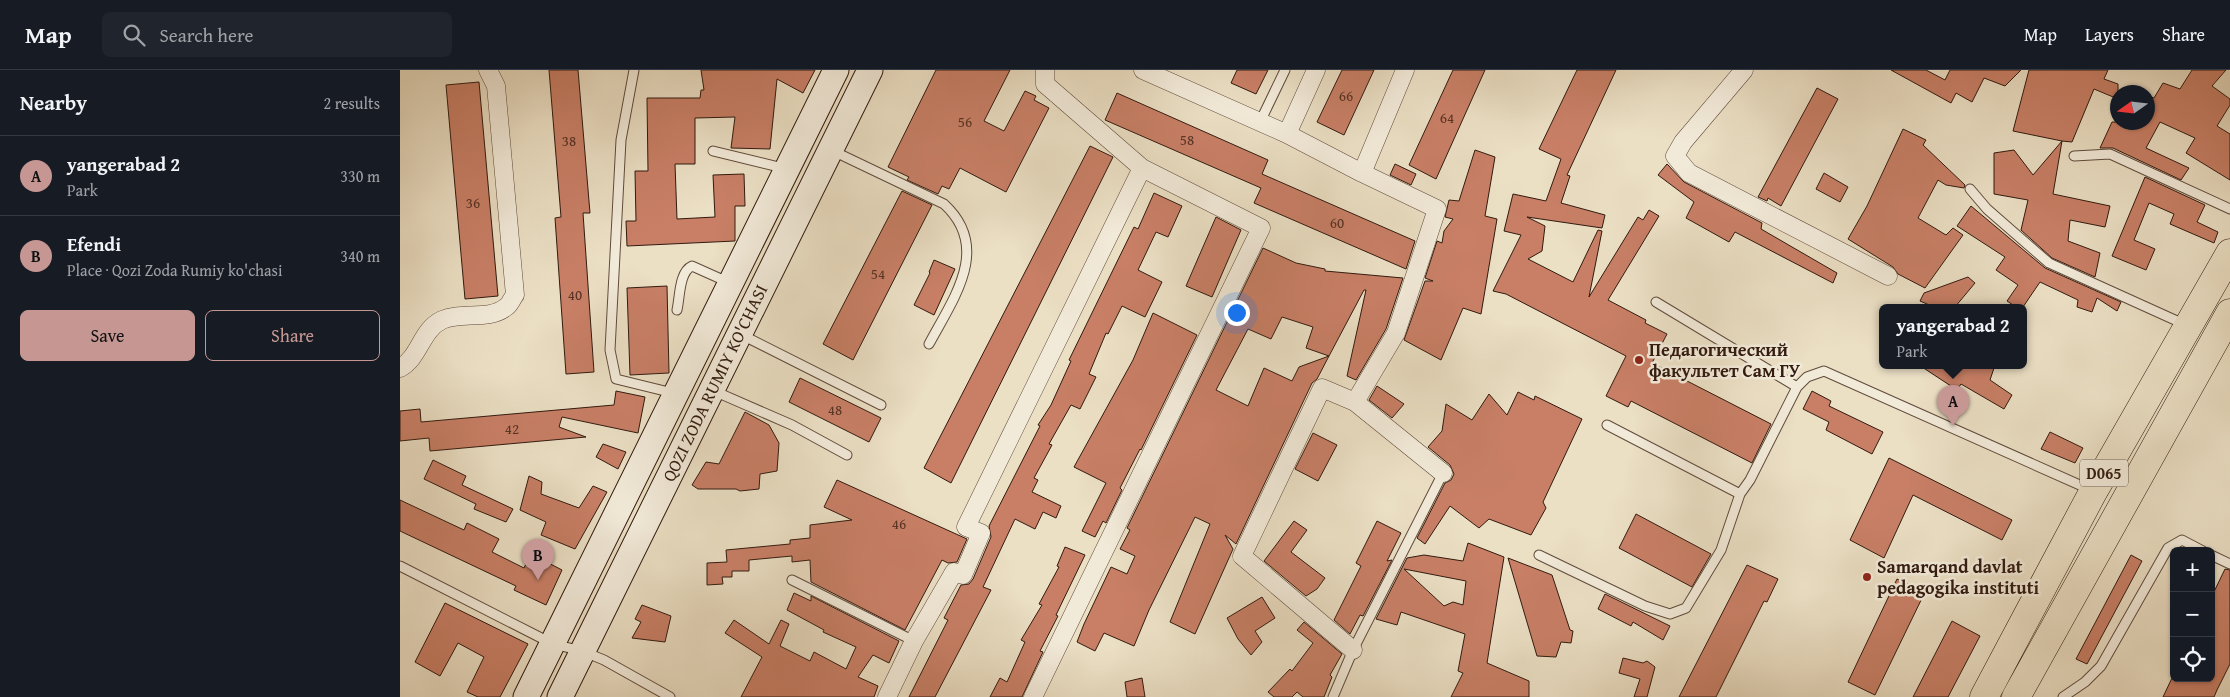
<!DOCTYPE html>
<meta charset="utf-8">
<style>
body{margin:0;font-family:"Gentium Book Plus",serif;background:#20242c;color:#f1f3f6}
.controls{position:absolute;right:15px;bottom:15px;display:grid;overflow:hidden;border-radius:8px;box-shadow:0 1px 4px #0004}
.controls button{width:45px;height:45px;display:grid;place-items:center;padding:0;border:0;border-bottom:1px solid #363941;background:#171b24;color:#f1f3f6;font:25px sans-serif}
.compass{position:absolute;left:1710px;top:15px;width:45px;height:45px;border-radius:50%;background:#171b24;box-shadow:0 1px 4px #0004;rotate:256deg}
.you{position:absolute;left:836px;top:242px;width:18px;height:18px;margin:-12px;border:4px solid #fff;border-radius:50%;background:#1a73e8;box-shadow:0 0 0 8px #1a73e833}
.badge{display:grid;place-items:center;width:32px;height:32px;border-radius:50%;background:#c59692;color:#111;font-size:16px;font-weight:700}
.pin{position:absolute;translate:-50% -41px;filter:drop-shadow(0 1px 2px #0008)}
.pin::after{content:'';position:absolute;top:26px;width:18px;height:15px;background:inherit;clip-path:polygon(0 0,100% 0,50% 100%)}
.popup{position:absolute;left:1479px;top:234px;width:148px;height:65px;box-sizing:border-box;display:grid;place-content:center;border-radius:8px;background:#171b24;filter:drop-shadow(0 1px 4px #0005);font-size:16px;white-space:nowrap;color:#9ea1a6}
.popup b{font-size:19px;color:#f1f3f6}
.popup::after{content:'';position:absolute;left:50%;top:100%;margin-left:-10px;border:10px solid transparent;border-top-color:#171b24}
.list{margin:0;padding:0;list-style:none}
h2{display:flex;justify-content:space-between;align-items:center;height:65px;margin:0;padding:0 20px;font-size:21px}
h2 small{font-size:16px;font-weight:400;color:#9ea1a6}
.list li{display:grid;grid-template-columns:32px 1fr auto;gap:15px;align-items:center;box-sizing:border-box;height:80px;padding:0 20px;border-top:1px solid #363941}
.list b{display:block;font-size:19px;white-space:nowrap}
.list p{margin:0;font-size:16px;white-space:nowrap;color:#9ea1a6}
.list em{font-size:16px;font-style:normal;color:#9ea1a6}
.actions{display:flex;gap:10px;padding:15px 20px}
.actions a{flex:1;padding:11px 0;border:1px solid #c59692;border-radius:8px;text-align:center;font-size:18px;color:#c59692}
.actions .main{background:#c59692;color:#111}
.icon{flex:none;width:28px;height:28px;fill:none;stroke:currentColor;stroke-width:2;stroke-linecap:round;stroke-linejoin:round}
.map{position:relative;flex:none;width:1830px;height:627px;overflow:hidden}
header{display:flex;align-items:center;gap:30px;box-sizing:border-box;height:70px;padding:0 25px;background:#171b24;border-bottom:1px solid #363941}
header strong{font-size:24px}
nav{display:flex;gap:28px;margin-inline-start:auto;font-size:18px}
.search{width:350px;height:45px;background:#20242c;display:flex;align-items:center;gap:12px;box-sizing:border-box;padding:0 18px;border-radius:8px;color:#9ea1a6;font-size:19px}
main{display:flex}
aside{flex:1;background:#171b24}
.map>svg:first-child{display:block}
.building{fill:#c87f66;stroke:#311a0f;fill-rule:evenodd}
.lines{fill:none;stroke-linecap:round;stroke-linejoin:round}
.lane-casing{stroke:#604b3c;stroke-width:11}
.street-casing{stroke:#604b3c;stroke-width:19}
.secondary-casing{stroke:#311a0f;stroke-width:27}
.primary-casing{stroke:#311a0f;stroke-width:29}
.lane{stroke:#f2ead9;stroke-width:9}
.street{stroke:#f2ead9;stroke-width:18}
.secondary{stroke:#f2ead9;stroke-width:25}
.primary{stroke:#ebdfc4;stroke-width:28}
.poi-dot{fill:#8f2418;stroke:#f2ead9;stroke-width:2}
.labels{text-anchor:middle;stroke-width:5;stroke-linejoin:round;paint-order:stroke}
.number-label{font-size:15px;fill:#573325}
.shield{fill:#f2ead9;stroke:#6b584c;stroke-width:1}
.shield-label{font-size:16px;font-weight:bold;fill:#311a0f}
.poi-label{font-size:18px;font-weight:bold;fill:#311a0f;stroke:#f2ead9;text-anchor:start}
.street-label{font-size:18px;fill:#311a0f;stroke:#f2ead9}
</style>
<header>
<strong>Map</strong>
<div class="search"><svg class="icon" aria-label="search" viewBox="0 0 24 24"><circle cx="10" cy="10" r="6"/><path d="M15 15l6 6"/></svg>Search here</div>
<nav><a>Map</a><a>Layers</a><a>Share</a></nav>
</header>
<main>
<aside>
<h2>Nearby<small>2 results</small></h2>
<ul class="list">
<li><span class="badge">A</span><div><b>yangerabad 2</b><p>Park</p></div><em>330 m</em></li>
<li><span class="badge">B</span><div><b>Efendi</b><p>Place · Qozi Zoda Rumiy ko'chasi</p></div><em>340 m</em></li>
</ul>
<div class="actions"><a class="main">Save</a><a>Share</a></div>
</aside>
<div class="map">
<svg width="1830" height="627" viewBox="0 0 1830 627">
<rect width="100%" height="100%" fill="#ebdfc4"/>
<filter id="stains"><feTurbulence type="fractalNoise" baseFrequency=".004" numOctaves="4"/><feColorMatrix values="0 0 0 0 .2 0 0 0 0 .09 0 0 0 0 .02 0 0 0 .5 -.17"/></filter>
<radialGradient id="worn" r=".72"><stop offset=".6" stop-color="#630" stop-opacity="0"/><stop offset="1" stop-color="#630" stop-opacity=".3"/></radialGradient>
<path class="building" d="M 149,0 L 178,0 L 190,143 L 183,143 L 194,302 L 166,304 L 155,148 L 161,147 Z
M 301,0 L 415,0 L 403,23 L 377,9 L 370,79 L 331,78 L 335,47 L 295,48 L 295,94 L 275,94 L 277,149 L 315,147 L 313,105 L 344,104 L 345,136 L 335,136 L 335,171 L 227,176 L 226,151 L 236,151 L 235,101 L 248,101 L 247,28 L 300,28 L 301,20 L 304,20 Z
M 536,0 L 610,0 L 584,51 L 604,61 L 625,21 L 636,26 L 634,30 L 649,38 L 606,122 L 560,98 L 549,119 L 542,116 L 538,124 L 507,110 L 509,107 L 488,97 Z
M 837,0 L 868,0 L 856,24 L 831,13 Z
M 942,0 L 974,0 L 944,65 L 917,52 Z
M 1053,0 L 1085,0 L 1036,109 L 1009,95 Z
M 1177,0 L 1216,0 L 1167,105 L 1170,106 L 1161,133 L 1205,145 L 1202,158 L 1127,147 L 1145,156 L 1142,181 L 1128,189 L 1173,212 L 1198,160 L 1202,161 L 1189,227 L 1238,147 L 1243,150 L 1249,140 L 1259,146 L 1208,230 L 1246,250 L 1245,253 L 1267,264 L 1252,293 L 1371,354 L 1352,393 L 1231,331 L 1228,337 L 1206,326 L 1226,286 L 1106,224 L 1093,221 L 1121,165 L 1104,161 L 1113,124 L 1146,131 L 1161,89 L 1139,79 Z
M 1491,0 L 1526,0 L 1545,10 L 1550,0 L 1621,0 L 1605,16 L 1584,8 L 1572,32 L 1556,23 L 1551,33 Z
M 1629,0 L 1708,0 L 1704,9 L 1718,14 L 1718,29 L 1694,19 L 1672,72 L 1662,71 L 1653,124 L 1710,136 L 1705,157 L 1670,150 L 1668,171 L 1700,183 L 1695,207 L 1652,188 L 1621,160 L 1628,130 L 1594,124 L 1594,83 L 1614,80 L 1633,105 L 1662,71 L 1613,61 Z
M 1792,0 L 1826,0 L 1812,16 L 1830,29 L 1830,35 L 1817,56 L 1830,64 L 1830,110 L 1786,83 L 1795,68 L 1760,52 L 1746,78 L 1789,98 L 1781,110 L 1713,78 L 1700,78 L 1712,52 L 1748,52 L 1748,26 L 1754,28 L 1763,13 L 1780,19 Z
M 79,12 L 98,226 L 65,229 L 46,15 Z
M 1417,18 L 1438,29 L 1381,136 L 1368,128 L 1367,131 L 1358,127 Z
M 717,23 L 868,90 L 862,104 L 1015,171 L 1006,199 L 854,133 L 861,118 L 705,50 Z
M 1503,59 L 1526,70 L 1523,75 L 1565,115 L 1564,118 L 1546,115 L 1538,110 L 1518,148 L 1546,165 L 1553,158 L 1563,165 L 1525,218 L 1498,204 L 1493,197 L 1448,169 L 1467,136 Z
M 690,76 L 713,87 L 551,413 L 524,398 Z
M 1075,80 L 1095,87 L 1085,146 L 1097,149 L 1081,244 L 1063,238 L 1041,290 L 1004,270 L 1025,211 L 1033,211 L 1025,208 L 1037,171 L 1042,173 L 1044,161 L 1053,149 L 1045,147 L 1049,130 L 1059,131 Z
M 995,94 L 1016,104 L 1011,115 L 990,105 Z
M 1267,94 L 1284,112 L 1362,153 L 1361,159 L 1437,203 L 1433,213 L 1335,162 L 1329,172 L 1286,148 L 1294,132 L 1258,105 Z
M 1424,103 L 1448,117 L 1440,132 L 1416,119 Z
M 1745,107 L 1805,135 L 1797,152 L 1818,162 L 1814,173 L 1770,154 L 1774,144 L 1749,133 L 1734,170 L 1755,179 L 1746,200 L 1712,186 Z
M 502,121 L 532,135 L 453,290 L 423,274 Z
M 754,123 L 782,136 L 768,167 L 756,162 L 738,200 L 762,212 L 745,247 L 722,236 L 708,264 L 706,263 L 689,304 L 696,307 L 680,339 L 671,335 L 649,374 L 652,375 L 634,408 L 638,410 L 632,422 L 661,436 L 656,448 L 643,442 L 635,459 L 615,449 L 583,517 L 591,520 L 535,627 L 509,627 L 548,550 L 544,548 L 561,515 L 569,514 L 573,509 L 591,467 L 589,456 L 640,356 L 638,355 L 651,335 L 671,291 L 669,290 L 734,157 L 738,159 Z
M 1571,136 L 1645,198 L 1721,232 L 1717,241 L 1697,228 L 1692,242 L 1677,237 L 1678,230 L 1640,212 L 1623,237 L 1616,237 L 1607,231 L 1618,215 L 1596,200 L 1605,187 L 1557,156 Z
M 816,147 L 841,160 L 812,227 L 786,216 Z
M 863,178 L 896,193 L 925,199 L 925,201 L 1003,208 L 986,259 L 956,310 L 947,306 L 966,220 L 964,220 L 929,286 L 906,278 L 913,257 L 882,247 L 871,269 L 848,259 L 816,320 L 848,336 L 864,298 L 892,311 L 899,297 L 929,286 L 917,309 L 912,313 L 836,474 L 825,465 L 833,479 L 795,564 L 770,552 L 810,454 L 795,447 L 749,540 L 734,576 L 704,563 L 695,581 L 677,572 L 684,554 L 711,497 L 727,504 L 735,486 L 720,479 L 730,460 L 727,458 Z
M 534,190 L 555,199 L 534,245 L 514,235 L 530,203 L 529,202 Z
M 1568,207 L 1575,213 L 1555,237 L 1534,237 L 1520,231 L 1524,223 Z
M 267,216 L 269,303 L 230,305 L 227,218 Z
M 753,243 L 797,265 L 741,380 L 740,379 L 720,418 L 722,420 L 706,453 L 703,451 L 695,467 L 682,461 L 706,413 L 674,397 L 733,290 Z
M 1519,295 L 1595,295 L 1590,310 L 1612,325 L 1604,339 L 1561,314 L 1557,320 Z
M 400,308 L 481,348 L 469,372 L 389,332 Z
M 977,316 L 1004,334 L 992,348 L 969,330 Z
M 216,321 L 245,327 L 238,363 L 162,347 L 159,357 L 186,367 L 30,381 L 29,368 L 0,371 L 0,341 L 20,339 L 21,352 L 214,335 Z
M 1412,321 L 1431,331 L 1429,336 L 1483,362 L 1472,384 L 1426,360 L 1429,352 L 1403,339 Z
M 1118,322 L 1134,330 L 1135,326 L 1182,349 L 1143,432 L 1146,438 L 1131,465 L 1089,449 L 1079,458 L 1050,436 L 1025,474 L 1017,468 L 1045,413 L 1051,410 L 1054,404 L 1050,395 L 1028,377 L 1042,361 L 1046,334 L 1072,350 L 1089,324 L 1107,345 Z
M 345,342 L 369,355 L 379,373 L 377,401 L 360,404 L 359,419 L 340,421 L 336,419 L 298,419 L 292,415 L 306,392 L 319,394 Z
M 1650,362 L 1683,378 L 1675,393 L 1641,379 Z
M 913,363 L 937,375 L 918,411 L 895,399 Z
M 203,374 L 226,382 L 218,399 L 196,387 Z
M 1489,388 L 1612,450 L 1602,470 L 1513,425 L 1484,488 L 1450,470 Z
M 33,390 L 66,406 L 62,415 L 113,439 L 106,452 L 74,439 L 76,434 L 24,409 Z
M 129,406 L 142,412 L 141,424 L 179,438 L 193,416 L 207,422 L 175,479 L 141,465 L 146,452 L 120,440 Z
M 437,410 L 567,469 L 557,492 L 548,493 L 542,490 L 505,560 L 411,512 L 410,490 L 392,492 L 392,486 L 349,490 L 349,501 L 332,501 L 332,507 L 322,507 L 323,514 L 307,515 L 307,493 L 327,492 L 326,480 L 390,474 L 390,470 L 410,468 L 410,455 L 452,450 L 424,437 Z
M 0,430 L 64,460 L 67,453 L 99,469 L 92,482 L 124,498 L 130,486 L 135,486 L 162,500 L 146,535 L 114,520 L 116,516 L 0,461 Z
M 1236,444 L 1311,484 L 1292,517 L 1219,478 Z
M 894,451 L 907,460 L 891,482 L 925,508 L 917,519 L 906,526 L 864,491 Z
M 977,451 L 1001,463 L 987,491 L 992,490 L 963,546 L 960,545 L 950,564 L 934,550 L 961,496 L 956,493 Z
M 1068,473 L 1104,487 L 1087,593 L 1129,611 L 1129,627 L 1051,627 L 1063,603 L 1058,601 L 1065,564 L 1001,542 L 997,555 L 976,549 L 1007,488 L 1024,485 L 1063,491 ZM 1004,499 L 1066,511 L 1063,535 L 1053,532 L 1044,536 Z
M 665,477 L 685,485 L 656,545 L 658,546 L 640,581 L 643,582 L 622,627 L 590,627 L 600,608 L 607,612 L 625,572 L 621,570 L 642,535 L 639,534 L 659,497 L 657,496 Z
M 1731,485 L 1742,491 L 1687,594 L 1676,589 Z
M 1108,488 L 1152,505 L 1170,560 L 1173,561 L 1171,573 L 1161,572 L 1156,587 L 1137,586 Z
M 1347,495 L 1378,509 L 1367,532 L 1364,531 L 1316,627 L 1279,627 Z
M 1825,499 L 1830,500 L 1830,594 L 1817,620 L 1814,627 L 1763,627 L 1772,608 L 1811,608 L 1811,528 Z
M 1497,509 L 1525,522 L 1475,625 L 1448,612 Z
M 394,523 L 411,531 L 411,526 L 499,571 L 489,593 L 473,585 L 458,607 L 478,616 L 474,627 L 341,627 L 362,587 L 325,563 L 334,550 L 369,574 L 381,550 L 389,554 L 380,576 L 410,591 L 414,582 L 446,599 L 456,577 L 423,562 L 424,560 L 387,540 Z
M 1205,524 L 1270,556 L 1263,570 L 1233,552 L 1231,556 L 1198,539 Z
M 862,527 L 875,548 L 855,561 L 862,572 L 851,585 L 838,569 L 827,548 Z
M 45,533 L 128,574 L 100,627 L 78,627 L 67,622 L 84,587 L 58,573 L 40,606 L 15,592 Z
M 242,535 L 271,546 L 265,572 L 232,568 L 241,552 L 235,549 Z
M 1552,551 L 1580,566 L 1548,627 L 1513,627 Z
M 904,552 L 942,584 L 930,605 L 932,607 L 924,627 L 903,627 L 897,622 L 892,627 L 874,627 L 868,622 L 890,599 L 892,601 L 913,573 L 897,560 Z
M 1223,588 L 1243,593 L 1247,591 L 1255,597 L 1247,627 L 1234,627 L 1240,609 L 1219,603 Z
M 742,608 L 745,627 L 727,627 L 725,612 Z"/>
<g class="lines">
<g class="lane-casing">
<path id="lane" d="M 234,0 L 221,70 L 210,280 L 216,309 L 273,323
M 860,52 L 885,0
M 431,80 L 544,134 C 592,178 553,229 529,274
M 313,81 L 387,99
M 1674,86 L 1710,84 L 1830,139
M 1570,119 L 1587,139 L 1649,193 L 1786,255
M 1256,232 L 1397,317
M 277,240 C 280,227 279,202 292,196 L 330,213
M 340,264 L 481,335
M 314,321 L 392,355 L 447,385
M 1207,355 L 1340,424 L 1350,410 L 1397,317 L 1407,307 L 1424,301 L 1691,420
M 1139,485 L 1245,536 L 1270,544 L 1286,538 L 1321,480 L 1340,424
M 1811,485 L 1830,494
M 0,496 L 153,574 L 182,581 L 204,590 L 270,627
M 392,510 L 514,571
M 933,627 L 953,580 L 1043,403
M 1663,627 L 1685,612 L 1701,596 L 1768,478 L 1782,470 L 1803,481"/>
</g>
<g class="street-casing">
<path id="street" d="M 743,0 L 887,64 L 916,0
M 1005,0 L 962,103 L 1037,139 L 996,263 L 955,332 L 1043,403
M 1344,0 L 1283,72 L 1275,86 L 1289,103 L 1488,206
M 887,64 L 962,103
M 0,298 C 20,287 21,260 42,250 C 61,241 89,251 106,237 C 110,235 112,228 115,225 L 96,16 L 88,0
M 953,580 L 842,486 L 922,318 L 955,332
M 487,627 L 514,571 L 554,502 L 563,505 L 581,463 L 566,457 L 742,98
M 633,627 L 861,158 L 742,98 L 645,14 L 645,0"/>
</g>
<g class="secondary-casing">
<path id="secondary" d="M 126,627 L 436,0
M 160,627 L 470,0"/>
</g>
<g class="primary-casing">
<path id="primary" d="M 1584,627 L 1693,422 L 1830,183
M 1616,627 L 1830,243"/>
</g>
<use href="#lane" class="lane"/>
<use href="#street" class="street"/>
<use href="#secondary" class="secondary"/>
<use href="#primary" class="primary"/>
</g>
<g class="poi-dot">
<circle cx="1239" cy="290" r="5"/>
<circle cx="1467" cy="507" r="5"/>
</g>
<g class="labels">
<g class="number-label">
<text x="946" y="31">66</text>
<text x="1047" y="53">64</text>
<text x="565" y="57">56</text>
<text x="787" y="75">58</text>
<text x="169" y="76">38</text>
<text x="73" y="138">36</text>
<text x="937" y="158">60</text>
<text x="478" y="209">54</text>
<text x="175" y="230">40</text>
<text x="435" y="345">48</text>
<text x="112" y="364">42</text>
<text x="499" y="459">46</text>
</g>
<rect class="shield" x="1680" y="389.5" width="48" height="27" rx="4"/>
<g class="shield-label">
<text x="1704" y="409">D065</text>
</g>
<g class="poi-label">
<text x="1249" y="286">Педагогический<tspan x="1249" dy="21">факультет Сам ГУ</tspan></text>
<text x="1477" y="503">Samarqand davlat<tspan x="1477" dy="21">pedagogika instituti</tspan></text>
</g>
<g class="street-label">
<text transform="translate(315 313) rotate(-64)" y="6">QOZI ZODA RUMIY KO'CHASI</text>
</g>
</g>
<rect width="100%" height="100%" filter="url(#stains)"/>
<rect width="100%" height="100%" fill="url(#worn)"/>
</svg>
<div class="controls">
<button>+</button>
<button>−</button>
<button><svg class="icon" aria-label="locate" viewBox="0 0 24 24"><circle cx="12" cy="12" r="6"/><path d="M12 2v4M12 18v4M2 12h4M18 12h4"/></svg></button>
</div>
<svg class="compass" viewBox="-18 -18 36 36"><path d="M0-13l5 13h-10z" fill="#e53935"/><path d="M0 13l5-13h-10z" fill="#9ea1a6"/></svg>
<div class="you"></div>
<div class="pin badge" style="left:1553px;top:356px">A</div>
<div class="popup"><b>yangerabad 2</b>Park</div>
<div class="pin badge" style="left:138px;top:510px">B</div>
</div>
</main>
